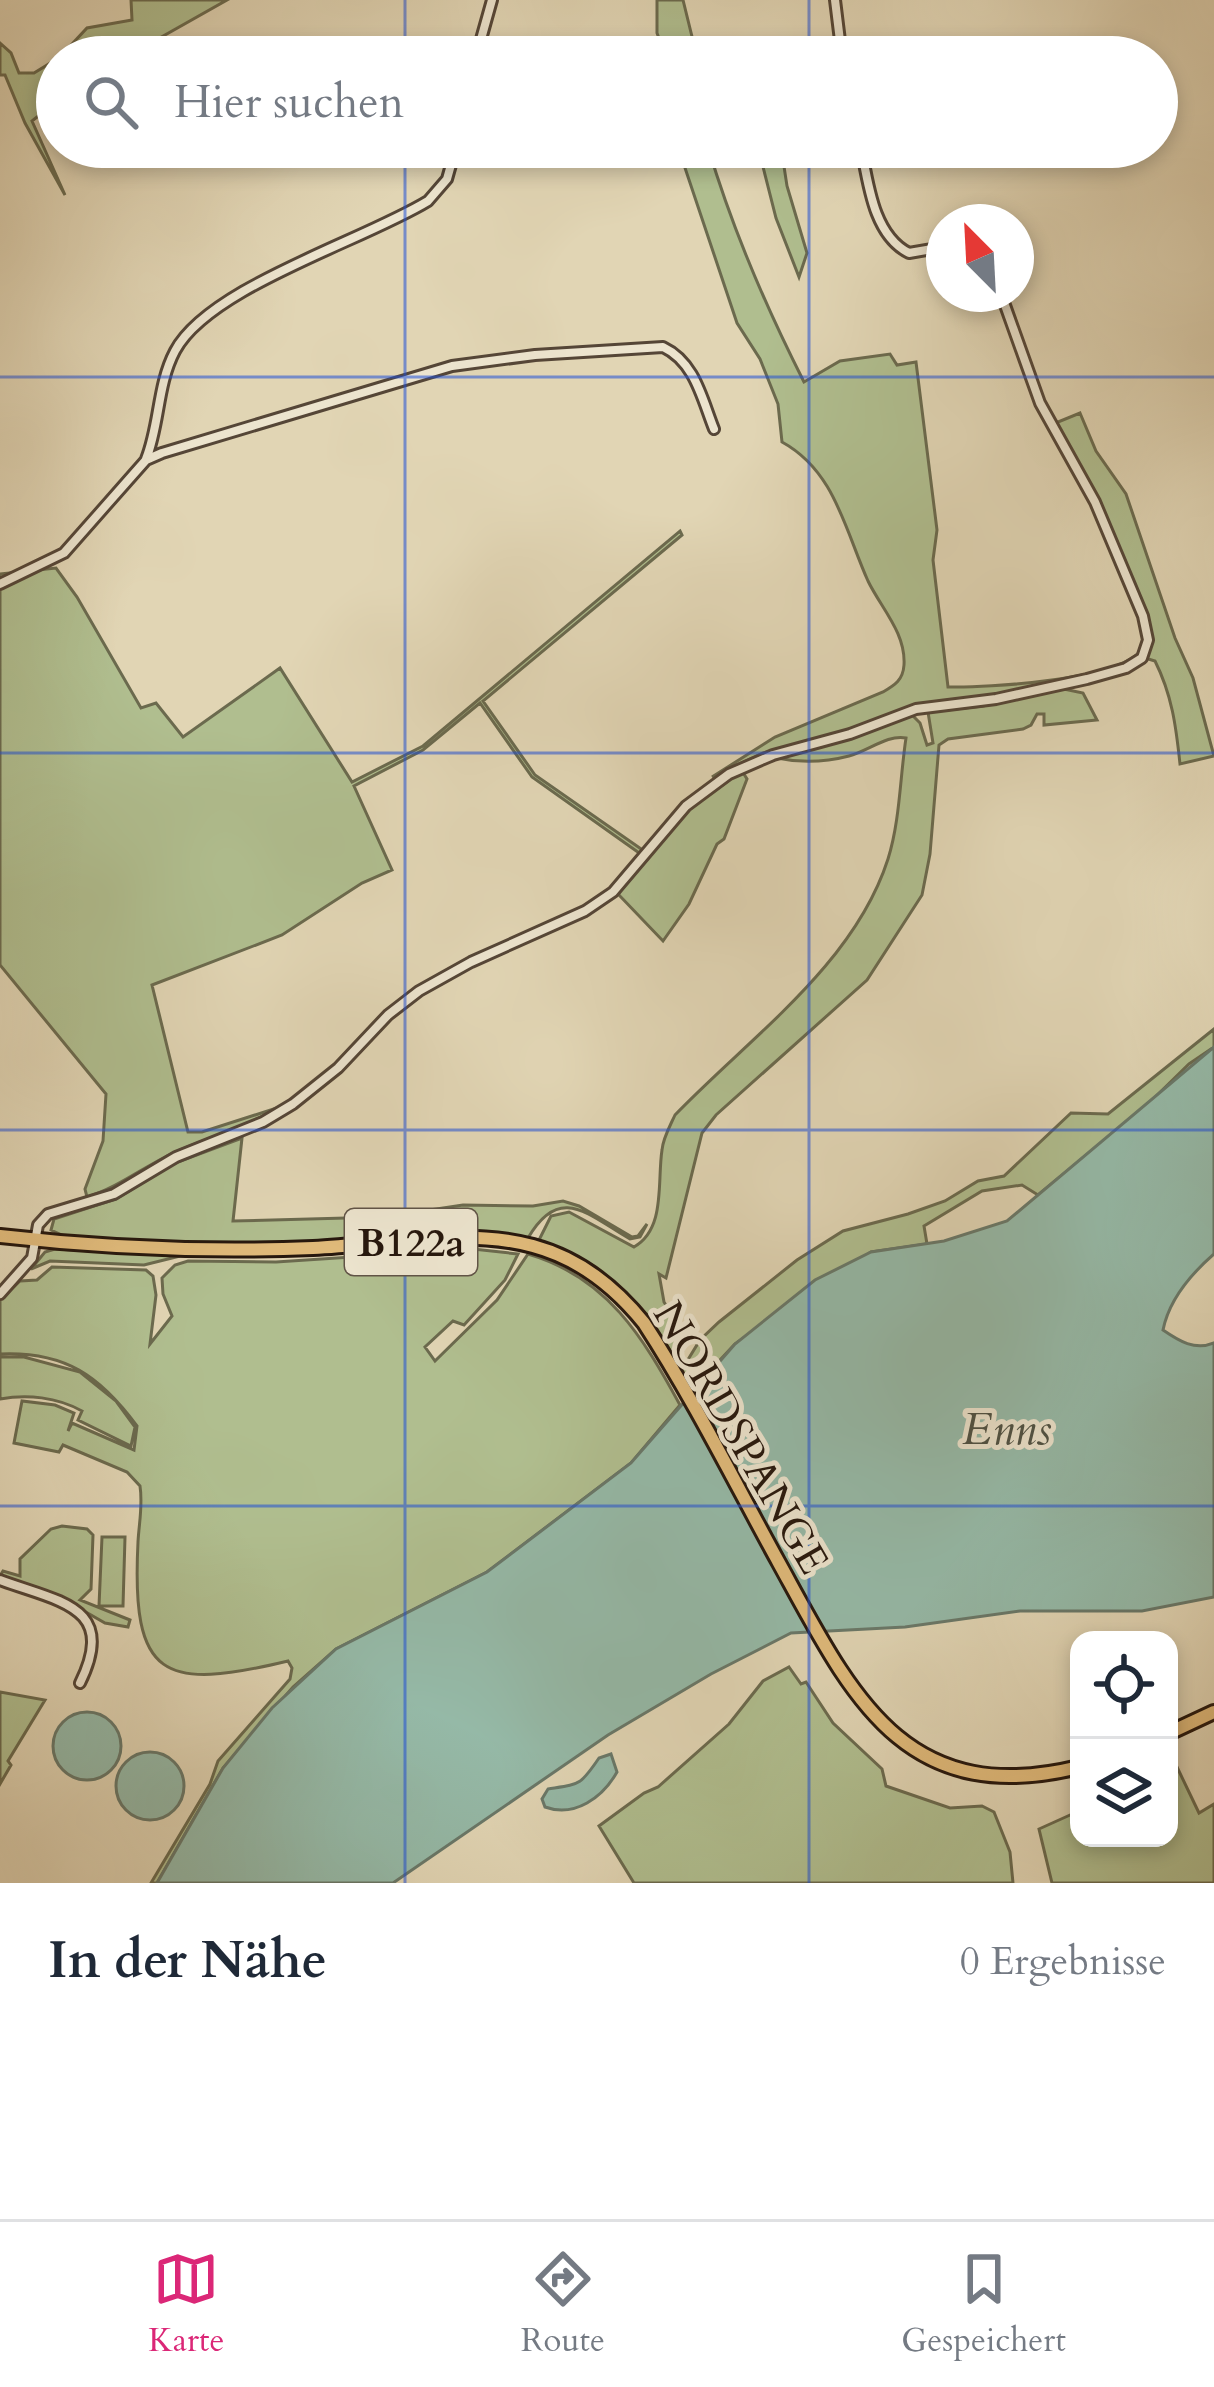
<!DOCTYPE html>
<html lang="de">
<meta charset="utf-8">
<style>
body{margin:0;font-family:Cardo,serif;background:#f2f2f3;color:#1f2937}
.controls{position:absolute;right:36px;bottom:36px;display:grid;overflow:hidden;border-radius:24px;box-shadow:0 6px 18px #0003}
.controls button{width:108px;height:108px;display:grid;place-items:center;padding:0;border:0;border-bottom:3px solid #e0e1e3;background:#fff;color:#1f2937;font:60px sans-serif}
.compass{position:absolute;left:926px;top:204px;width:108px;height:108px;border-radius:50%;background:#fff;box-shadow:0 6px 18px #0003;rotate:336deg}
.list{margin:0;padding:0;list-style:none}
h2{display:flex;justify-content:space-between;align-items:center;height:156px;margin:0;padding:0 48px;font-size:51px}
h2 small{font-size:39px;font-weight:400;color:#747a83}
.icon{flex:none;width:66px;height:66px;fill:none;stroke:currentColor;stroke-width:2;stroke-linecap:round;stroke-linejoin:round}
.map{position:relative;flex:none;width:1214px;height:1883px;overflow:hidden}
.search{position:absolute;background:#fff;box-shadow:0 6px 18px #0003;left:36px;right:36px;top:36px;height:132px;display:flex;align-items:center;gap:30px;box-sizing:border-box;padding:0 42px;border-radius:66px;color:#747a83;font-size:45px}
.sheet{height:336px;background:#fff}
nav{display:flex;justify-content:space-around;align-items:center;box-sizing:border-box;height:168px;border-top:3px solid #e0e1e3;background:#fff;font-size:33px;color:#747a83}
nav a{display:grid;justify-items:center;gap:6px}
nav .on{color:#db2777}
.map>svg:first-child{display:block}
.green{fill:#b0be8f;stroke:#6b6a4e;stroke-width:3}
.water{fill:#95b9a7;stroke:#697869;stroke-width:3}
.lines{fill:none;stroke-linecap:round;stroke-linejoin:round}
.minor-casing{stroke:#554637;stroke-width:14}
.primary-casing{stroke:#26170d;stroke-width:18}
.minor{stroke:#ece4ce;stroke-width:8}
.primary{stroke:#e0ba7a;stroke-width:12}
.grid{fill:none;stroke:#1d4ed8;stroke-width:3;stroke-opacity:0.55}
.labels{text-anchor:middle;stroke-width:10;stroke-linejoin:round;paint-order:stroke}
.shield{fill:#ece4ce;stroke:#615447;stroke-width:3}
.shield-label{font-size:39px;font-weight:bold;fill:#26170d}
.street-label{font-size:42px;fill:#26170d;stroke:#ece4ce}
.water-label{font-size:45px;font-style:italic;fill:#4d5043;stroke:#ece4ce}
</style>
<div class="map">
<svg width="1214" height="1883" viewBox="0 0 1214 1883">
<rect width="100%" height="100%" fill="#e1d5b4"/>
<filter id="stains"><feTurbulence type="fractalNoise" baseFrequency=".00167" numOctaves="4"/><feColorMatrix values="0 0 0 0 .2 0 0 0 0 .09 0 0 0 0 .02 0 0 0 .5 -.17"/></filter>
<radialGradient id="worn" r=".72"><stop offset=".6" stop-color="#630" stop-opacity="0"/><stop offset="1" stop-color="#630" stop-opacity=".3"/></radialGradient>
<path class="green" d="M 131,0 L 227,0 L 126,57 L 60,57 L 87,28 L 132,20 Z
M 657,0 L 683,0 L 697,57 L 666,57 L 657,33 Z
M 0,43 L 11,53 L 19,73 L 34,73 L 57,59 L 57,101 L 32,121 L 65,195 L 25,123 L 5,75 L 0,75 Z
M 678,147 L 708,147 C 732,228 766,307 804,382 L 840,361 L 890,354 L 897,365 L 916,362 L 937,530 L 933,560 L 948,687 C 987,688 1121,680 1142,649 L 1128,665 L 1104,672 L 986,697 L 913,706 L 839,734 L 763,753 L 712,777 L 775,737 L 883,692 C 895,685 903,680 904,665 C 906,633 881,608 868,581 C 845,530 835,471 782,442 L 778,404 L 760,359 L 737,323 Z
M 758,147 L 781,147 L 787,186 L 807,253 L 799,277 L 776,218 Z
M 1080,413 L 1096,451 L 1126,494 L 1175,638 L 1193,678 L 1214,756 L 1180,764 C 1176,726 1172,695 1155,661 L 1145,658 L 1150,643 L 1103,513 L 1053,424 Z
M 680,531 L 682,535 L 483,701 L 535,775 L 644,851 L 642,855 L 532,777 L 480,703 L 423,750 L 354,786 L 392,870 L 362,883 L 282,935 L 152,985 L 188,1132 L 202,1132 L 280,1107 C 246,1127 209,1137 173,1153 C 143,1167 119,1187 87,1197 L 85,1189 L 103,1141 L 106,1094 L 0,965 L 0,574 L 56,568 L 77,597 L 141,708 L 156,703 L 183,737 L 280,668 L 352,782 L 423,746 Z
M 1059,688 L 1083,693 L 1097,720 L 1044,725 L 1044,714 L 1037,714 L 1031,725 L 1023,729 L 948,739 L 939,745 L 930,854 L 922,895 L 867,980 L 716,1115 L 702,1133 L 666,1278 L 659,1274 L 664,1302 L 687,1339 L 678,1365 C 646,1304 602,1269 538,1242 L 551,1216 L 569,1212 L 634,1247 C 666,1229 657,1182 662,1150 C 663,1138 670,1126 675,1115 C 750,1037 854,965 888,859 C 900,821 900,777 906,738 C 888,734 868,751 849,756 C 826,762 800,763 777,758 L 912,715 L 920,723 L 927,745 L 933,743 L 928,712 L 983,706 Z
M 742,771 L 747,779 L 724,839 L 717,844 L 689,904 L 663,941 L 618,894 L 685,812 Z
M 1214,1029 L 1214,1047 L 1189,1064 L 1144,1108 L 1038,1195 L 1022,1185 L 982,1191 L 924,1226 L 927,1244 L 871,1252 L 735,1344 L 692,1390 L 681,1371 L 700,1340 L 719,1322 L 797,1260 L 843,1231 L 908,1214 L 945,1201 L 978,1181 L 1004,1176 L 1071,1113 L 1108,1114 Z
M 242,1138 L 233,1221 L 383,1217 L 463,1205 L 533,1206 L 563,1201 L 579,1206 L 632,1237 L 638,1236 L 647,1224 L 640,1237 L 630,1239 C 588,1215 560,1183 528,1238 L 460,1233 L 258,1245 L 137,1243 L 64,1236 L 51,1230 L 54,1219 L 116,1199 L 175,1163 Z
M 468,1242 L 498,1245 L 180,1256 L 144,1265 L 50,1261 L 31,1269 L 45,1252 L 55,1249 C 193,1257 331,1252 468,1242 Z
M 473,1249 L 518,1254 L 505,1280 L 464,1325 L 453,1321 L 425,1347 L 435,1361 L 497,1300 L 528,1254 C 607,1277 643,1337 680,1405 L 631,1463 L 487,1572 L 336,1649 L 293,1687 L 223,1768 L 157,1883 L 151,1883 L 210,1784 L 218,1761 L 290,1679 L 292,1668 L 288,1661 C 163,1691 131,1679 138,1542 C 139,1523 143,1505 140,1486 L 127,1472 L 63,1445 L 59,1452 L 14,1443 L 22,1401 L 55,1405 L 74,1413 L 68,1431 L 72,1423 L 134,1450 L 137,1426 C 100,1376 65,1351 0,1354 L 0,1300 L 20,1281 L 37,1280 L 52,1267 L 146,1270 L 153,1276 L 156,1295 L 150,1344 L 172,1316 L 163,1294 L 162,1278 L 175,1265 L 188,1261 L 276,1262 Z
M 0,1357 L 24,1357 L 80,1372 L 116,1401 L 135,1427 L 131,1446 L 78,1420 L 82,1411 C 57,1397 27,1394 0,1399 Z
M 62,1526 L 87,1529 L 93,1535 L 91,1589 L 80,1600 L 130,1620 L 128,1627 L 105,1623 L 65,1600 L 0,1576 L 3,1571 L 20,1576 L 20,1559 L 51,1529 Z
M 102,1537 L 125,1537 L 123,1606 L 99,1606 Z
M 789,1667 L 801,1684 L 806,1682 L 833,1723 L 882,1769 L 886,1786 L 950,1808 L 982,1806 L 994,1812 L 1010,1852 L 1013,1883 L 634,1883 L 599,1826 L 644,1793 L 658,1787 L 729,1724 L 763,1681 Z
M 0,1692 L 45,1700 L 8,1761 L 11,1765 L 0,1784 Z
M 1177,1767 L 1199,1813 L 1214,1804 L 1214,1883 L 1052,1883 L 1039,1829 L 1079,1811 L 1079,1838 L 1169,1838 L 1169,1771 Z"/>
<path class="water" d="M 1214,1047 L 1214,1254 C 1191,1274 1169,1300 1163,1330 C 1179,1341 1195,1351 1214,1343 L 1214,1597 L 1142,1611 L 1020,1611 L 905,1627 L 791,1633 L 711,1674 L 608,1735 L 393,1883 L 157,1883 L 223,1768 L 272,1708 L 336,1649 L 487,1572 L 631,1463 L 735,1344 L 815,1280 L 871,1252 L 944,1241 L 1007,1221 Z
M53 1746a34 34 0 1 1 68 0a34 34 0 1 1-68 0Z
M116 1786a34 34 0 1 1 68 0a34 34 0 1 1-68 0Z
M 611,1754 L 617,1772 C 603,1797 575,1818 545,1807 L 542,1799 L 548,1789 C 580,1784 580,1786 599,1758 Z"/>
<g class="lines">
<g class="minor-casing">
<path id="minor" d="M 835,0 L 842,57
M 476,57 L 492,0
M 861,147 C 868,182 873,235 909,253 L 944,247
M 146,459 C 160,424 157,385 175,351 C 209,287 363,241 428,201 L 447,179 L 456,147
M 0,584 L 64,553 L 146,460 L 162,453 L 452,366 L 535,355 L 663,347 C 695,362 702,399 714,429
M 0,1294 L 32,1258 L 38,1225 L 48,1214 L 114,1194 L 176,1157 L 263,1122 L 293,1104 L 338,1068 L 388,1015 L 419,991 L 471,962 L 585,911 L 613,892 L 686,806 L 729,774 L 773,755 L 850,734 L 916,709 L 996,699 L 1087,679 L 1126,668 L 1142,658 L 1148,640 L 1143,616 L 1095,502 L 1040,403 L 1001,294
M 0,1580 C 59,1602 118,1606 80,1683"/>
</g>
<g class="primary-casing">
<path id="primary" d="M 0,1236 C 104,1248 208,1252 313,1248 C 384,1245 463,1227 533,1246 C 578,1258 615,1287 644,1323 C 694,1400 735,1483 779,1563 C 851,1694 903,1810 1079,1767
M 1169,1733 L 1214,1712"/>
</g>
<use href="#minor" class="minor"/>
<use href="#primary" class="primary"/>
</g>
<path class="grid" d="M 405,0 L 405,57M 809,0 L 809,57M 405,147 L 405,1883M 809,147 L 809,1883M 0,377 L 1214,377M 0,753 L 1214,753M 0,1130 L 1214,1130M 0,1506 L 1214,1506"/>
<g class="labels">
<rect class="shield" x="345" y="1209" width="132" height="66" rx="9"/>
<g class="shield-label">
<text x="411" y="1256">B122a</text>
</g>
<g class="street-label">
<text transform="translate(742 1437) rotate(60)" y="15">NORDSPANGE</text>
</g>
<g class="water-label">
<text x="1007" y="1444">Enns</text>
</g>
</g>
<rect width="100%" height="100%" filter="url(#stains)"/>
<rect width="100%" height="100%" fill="url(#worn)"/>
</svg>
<div class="controls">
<button><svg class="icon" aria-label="locate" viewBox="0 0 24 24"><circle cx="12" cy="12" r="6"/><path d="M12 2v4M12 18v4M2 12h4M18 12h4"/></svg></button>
<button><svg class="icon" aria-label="layers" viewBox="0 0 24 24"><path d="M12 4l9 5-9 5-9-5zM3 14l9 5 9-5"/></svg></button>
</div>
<svg class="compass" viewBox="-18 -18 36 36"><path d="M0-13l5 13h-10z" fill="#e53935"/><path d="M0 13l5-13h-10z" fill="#747a83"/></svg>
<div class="search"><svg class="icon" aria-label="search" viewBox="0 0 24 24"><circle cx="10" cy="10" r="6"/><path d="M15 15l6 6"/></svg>Hier suchen</div>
</div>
<section class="sheet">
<h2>In der Nähe<small>0 Ergebnisse</small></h2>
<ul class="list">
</ul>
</section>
<nav>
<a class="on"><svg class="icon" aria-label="map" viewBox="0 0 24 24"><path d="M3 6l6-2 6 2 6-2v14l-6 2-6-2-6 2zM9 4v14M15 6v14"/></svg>Karte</a>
<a><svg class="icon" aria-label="directions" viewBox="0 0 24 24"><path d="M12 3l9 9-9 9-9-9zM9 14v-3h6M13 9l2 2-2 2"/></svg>Route</a>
<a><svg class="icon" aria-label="saved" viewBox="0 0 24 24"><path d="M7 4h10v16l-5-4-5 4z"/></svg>Gespeichert</a>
</nav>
